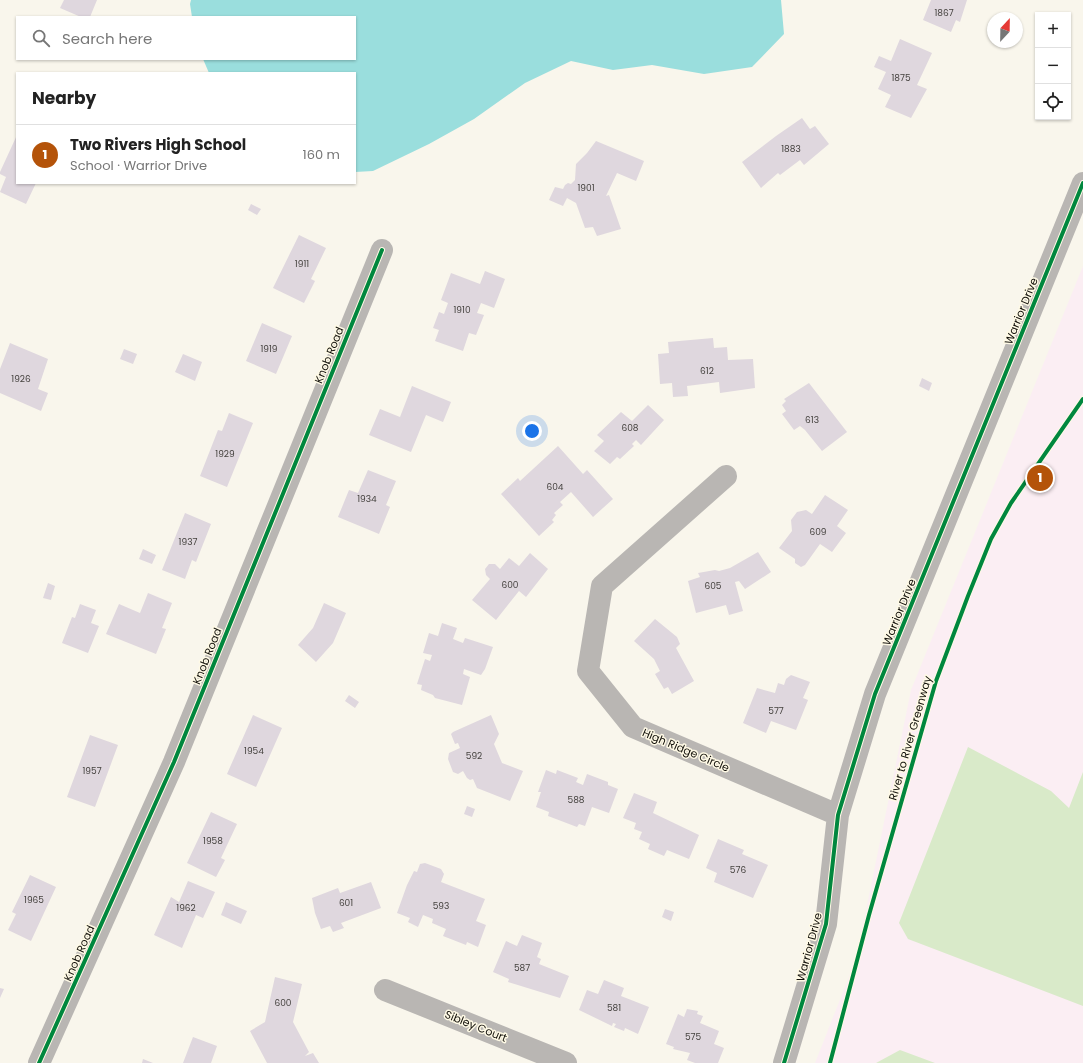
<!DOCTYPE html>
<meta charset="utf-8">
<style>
body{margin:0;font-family:Poppins,sans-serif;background:#f2f2f2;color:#222}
.controls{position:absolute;right:12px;top:12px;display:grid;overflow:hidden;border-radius:0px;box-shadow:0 1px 3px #0004}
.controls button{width:36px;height:36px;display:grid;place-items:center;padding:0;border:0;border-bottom:1px solid #e0e0e0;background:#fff;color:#222;font:20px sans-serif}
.compass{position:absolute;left:987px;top:12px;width:36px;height:36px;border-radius:50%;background:#fff;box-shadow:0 1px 3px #0004;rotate:22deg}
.you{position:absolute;left:532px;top:431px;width:14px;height:14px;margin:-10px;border:3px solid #fff;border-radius:50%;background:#1a73e8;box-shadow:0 0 0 6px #1a73e833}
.badge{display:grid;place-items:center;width:26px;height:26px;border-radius:50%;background:#b45309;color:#fff;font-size:13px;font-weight:700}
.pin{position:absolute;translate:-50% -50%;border:2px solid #fff;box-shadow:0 1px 4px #0006}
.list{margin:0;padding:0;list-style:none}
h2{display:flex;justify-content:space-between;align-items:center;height:52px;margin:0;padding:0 16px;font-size:17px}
h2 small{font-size:13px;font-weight:400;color:#767676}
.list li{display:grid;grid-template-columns:26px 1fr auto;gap:12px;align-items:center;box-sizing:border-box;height:60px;padding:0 16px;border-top:1px solid #e0e0e0}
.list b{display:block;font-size:15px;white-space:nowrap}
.list p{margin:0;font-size:13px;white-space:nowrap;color:#767676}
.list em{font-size:13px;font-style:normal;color:#767676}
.icon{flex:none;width:22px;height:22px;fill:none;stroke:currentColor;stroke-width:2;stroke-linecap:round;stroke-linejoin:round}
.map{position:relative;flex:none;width:1083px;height:1063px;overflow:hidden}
.search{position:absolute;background:#fff;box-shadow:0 1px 3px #0004;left:16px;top:16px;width:340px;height:44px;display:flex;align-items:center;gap:10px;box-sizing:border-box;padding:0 14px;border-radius:0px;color:#767676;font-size:15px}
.panel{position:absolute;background:#fff;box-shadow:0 1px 3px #0004;left:16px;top:72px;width:340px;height:112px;border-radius:0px}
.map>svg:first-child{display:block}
.education{fill:#fbeef3}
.green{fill:#d9eac9}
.water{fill:#9adedd}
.building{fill:#dfd7de}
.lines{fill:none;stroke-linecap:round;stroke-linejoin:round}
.minor{stroke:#b9b6b3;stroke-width:22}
.cycleway-casing{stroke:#fffae6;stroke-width:6}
.cycleway{stroke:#00873e;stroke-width:4}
.labels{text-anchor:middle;stroke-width:3;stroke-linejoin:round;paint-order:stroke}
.number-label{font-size:9px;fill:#45423f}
.street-label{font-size:11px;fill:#12100a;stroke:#fffae6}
</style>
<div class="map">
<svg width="1083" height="1063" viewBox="0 0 1083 1063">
<rect width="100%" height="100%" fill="#f9f6ec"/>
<path class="education" d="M 1083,266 L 1083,1063 L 815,1063 L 856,959 L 911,690 Z"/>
<path class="green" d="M 968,747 L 1051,791 L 1069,808 L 1083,772 L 1083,1006 L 908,939 L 899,923 Z
M 900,1050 L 935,1063 L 876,1063 Z"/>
<path class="water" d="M 191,0 L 781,0 L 784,34 L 752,67 L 704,74 L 652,65 L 613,70 L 571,61 L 525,83 L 474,119 L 429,144 L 373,171 L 355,172 L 355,73 L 209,73 L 203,59 L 355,59 L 355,17 L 192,17 L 190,4 Z"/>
<path class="building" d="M 64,0 L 97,0 L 90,17 L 81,17 L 60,8 Z
M 931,0 L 967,0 L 960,22 L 956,20 L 951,32 L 923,20 Z
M 900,39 L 932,53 L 917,85 L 927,89 L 911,118 L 885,107 L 891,95 L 878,89 L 886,72 L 874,67 L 879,56 L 891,61 Z
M 802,118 L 810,129 L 815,126 L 829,144 L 804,165 L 800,160 L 780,175 L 778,173 L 761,188 L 742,162 L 776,136 Z
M 17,135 L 17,183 L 36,183 L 26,204 L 0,192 L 6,177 L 0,174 L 0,172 Z
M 596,141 L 644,161 L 636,181 L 617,173 L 606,196 L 609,195 L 621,229 L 597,236 L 593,227 L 585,228 L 576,203 L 567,198 L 563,206 L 549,200 L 555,187 L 563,189 L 565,185 L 568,183 L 571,184 L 575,180 L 576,164 L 587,153 Z
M 251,204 L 261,209 L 257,215 L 248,210 Z
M 299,235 L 326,248 L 311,279 L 315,281 L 304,303 L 273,288 Z
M 485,271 L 505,279 L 494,308 L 481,303 L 477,313 L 484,315 L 476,335 L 469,333 L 463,351 L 435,341 L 439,330 L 433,328 L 439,312 L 444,314 L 448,303 L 441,300 L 451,273 L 480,284 Z
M 262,323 L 292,336 L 276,374 L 246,361 Z
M 713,338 L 714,348 L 727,347 L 728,360 L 753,359 L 755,388 L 720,393 L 719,382 L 687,386 L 688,396 L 673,397 L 672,383 L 660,384 L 658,354 L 669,353 L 668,342 Z
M 10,343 L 48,359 L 38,389 L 48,393 L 41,411 L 0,393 L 0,369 Z
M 124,349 L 137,354 L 133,364 L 120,359 Z
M 183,354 L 202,362 L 195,381 L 175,372 Z
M 922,378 L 932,383 L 929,391 L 919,386 Z
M 809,383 L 847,432 L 822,451 L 805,430 L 800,426 L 794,430 L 782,414 L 786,411 L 782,405 L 786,401 L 784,399 Z
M 412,386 L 451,402 L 443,422 L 426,415 L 411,452 L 369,435 L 380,409 L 400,417 Z
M 648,405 L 664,420 L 641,445 L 636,440 L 632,444 L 634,446 L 620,459 L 617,457 L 610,464 L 594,451 L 604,441 L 597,435 L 621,412 L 632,421 Z
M 229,413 L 253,423 L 227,487 L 200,476 L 218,430 L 222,431 Z
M 558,446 L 583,474 L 587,470 L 613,499 L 593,517 L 571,492 L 560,502 L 563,505 L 554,513 L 556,515 L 552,520 L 554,522 L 539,536 L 501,494 L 518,478 L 520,481 Z
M 368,470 L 396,481 L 386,505 L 390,507 L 379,534 L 338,517 L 349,490 L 358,493 Z
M 825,495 L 848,510 L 837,526 L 846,533 L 832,552 L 820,544 L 805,565 L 801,567 L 795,563 L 795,559 L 779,548 L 792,531 L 791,520 L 797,512 L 806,510 L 812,514 Z
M 185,513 L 211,524 L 196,562 L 192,560 L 185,579 L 162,570 Z
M 143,549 L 156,555 L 152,564 L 139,559 Z
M 758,552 L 771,572 L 745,589 L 739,581 L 735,582 L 743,611 L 729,615 L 726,605 L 696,613 L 688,581 L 700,577 L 698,573 L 715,570 L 719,571 L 730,568 Z
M 530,553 L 548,569 L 526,597 L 519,591 L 496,620 L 472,600 L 490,579 L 486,575 L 485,569 L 489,564 L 495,564 L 500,569 L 509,558 L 519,566 Z
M 48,583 L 55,586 L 51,600 L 43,598 Z
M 148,593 L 172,603 L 162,628 L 166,629 L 156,654 L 106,634 L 119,604 L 140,613 Z
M 324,603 L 346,613 L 333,643 L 316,662 L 298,645 L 313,628 Z
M 80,604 L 96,610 L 91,623 L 99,626 L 88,653 L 62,643 L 72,617 L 75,618 Z
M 655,619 L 677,637 L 680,644 L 676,648 L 694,681 L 672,694 L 668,687 L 664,689 L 655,674 L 660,671 L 654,659 L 634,641 Z
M 442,623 L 457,628 L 453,639 L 463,643 L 465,638 L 493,647 L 485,669 L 481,675 L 464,669 L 463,674 L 470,677 L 462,705 L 435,698 L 433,695 L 421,690 L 422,685 L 417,684 L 425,659 L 430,661 L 432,655 L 423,653 L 429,633 L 438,636 Z
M 791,675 L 810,682 L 803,698 L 808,700 L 796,730 L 771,721 L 766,733 L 743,723 L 757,688 L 775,693 L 778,683 L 784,685 L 786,679 Z
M 349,695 L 359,702 L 355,708 L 345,701 Z
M 253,715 L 282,728 L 256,787 L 227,774 Z
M 491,715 L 499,734 L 494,744 L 502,763 L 523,771 L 510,801 L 477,788 L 473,779 L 470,780 L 467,778 L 463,771 L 458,774 L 453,772 L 448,759 L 449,753 L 460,748 L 458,743 L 455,744 L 451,734 L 453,732 Z
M 90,735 L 118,745 L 95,807 L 67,797 Z
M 546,770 L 556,774 L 557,770 L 578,778 L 576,782 L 583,785 L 587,774 L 608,782 L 608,785 L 618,789 L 609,813 L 592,807 L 585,826 L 579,824 L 577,827 L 548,816 L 549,812 L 536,807 L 541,792 L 538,792 Z
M 634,793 L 657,802 L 653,813 L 699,835 L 689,859 L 667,850 L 664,856 L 648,849 L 650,844 L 639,839 L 642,832 L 634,829 L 636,823 L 623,818 Z
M 467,806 L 475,809 L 472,817 L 464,814 Z
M 211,812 L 237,824 L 221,858 L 225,860 L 216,877 L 187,863 Z
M 718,839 L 744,850 L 742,854 L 768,865 L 753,898 L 714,882 L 717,873 L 706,868 Z
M 425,863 L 441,869 L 444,874 L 441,882 L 485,899 L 476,921 L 486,925 L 478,947 L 467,942 L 466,945 L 443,936 L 446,929 L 432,923 L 433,919 L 423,915 L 418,927 L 408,922 L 410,918 L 397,913 L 407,885 L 414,871 L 417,872 L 420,864 Z
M 30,875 L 56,887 L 31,941 L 8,930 L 16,914 L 12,912 Z
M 188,881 L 215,892 L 203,918 L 196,915 L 182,948 L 154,935 L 171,897 L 179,902 Z
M 371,882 L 381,908 L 341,923 L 344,928 L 333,932 L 330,926 L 321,929 L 315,913 L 312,898 L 338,888 L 340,893 Z
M 226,902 L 247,911 L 241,924 L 221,915 Z
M 665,909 L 674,912 L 671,921 L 662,917 Z
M 522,935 L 542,943 L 537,957 L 541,959 L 539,964 L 569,976 L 560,998 L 508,982 L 509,979 L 493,972 L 506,941 L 517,946 Z
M 275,977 L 302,984 L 293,1022 L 309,1052 L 305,1056 L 313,1053 L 319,1063 L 267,1063 L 250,1031 L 265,1022 Z
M 604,980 L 624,988 L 621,996 L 649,1007 L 638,1034 L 625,1028 L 624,1031 L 614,1027 L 616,1024 L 613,1023 L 612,1026 L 579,1010 L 587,990 L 598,994 Z
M 0,988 L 4,989 L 0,998 Z
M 687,1009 L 698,1011 L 697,1014 L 703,1016 L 700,1023 L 719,1031 L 714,1044 L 724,1048 L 718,1063 L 695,1063 L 687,1060 L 690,1053 L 673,1049 L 674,1047 L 666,1044 L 678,1014 L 684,1017 Z
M 193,1037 L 217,1046 L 211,1063 L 183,1063 Z
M 143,1059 L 153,1063 L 142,1063 Z"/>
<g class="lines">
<path class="minor" d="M 726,476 L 602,586 L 588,671 L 633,727 L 838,815
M 385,990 L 566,1063
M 39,1063 L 174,762 L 382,250
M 784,1063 L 826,924 L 838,815 L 875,694 L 1083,183"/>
<g class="cycleway-casing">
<path id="cycleway" d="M 39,1063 L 174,762 L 382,250
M 784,1063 L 826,924 L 838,815 L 875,694 L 1083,183
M 830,1063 L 869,915 L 936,681 L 968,596 L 991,539 L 1011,503 L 1083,399"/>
</g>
<use href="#cycleway" class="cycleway"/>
</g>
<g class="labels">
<g class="number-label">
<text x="944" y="16">1867</text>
<text x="901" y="81">1875</text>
<text x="791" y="152">1883</text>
<text x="586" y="191">1901</text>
<text x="302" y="267">1911</text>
<text x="462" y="313">1910</text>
<text x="269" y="352">1919</text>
<text x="707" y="374">612</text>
<text x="21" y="382">1926</text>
<text x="812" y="423">613</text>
<text x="630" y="431">608</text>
<text x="225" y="457">1929</text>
<text x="555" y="490">604</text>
<text x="367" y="502">1934</text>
<text x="818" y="535">609</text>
<text x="188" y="545">1937</text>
<text x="510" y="588">600</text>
<text x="713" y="589">605</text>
<text x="776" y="714">577</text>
<text x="254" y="754">1954</text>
<text x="474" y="759">592</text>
<text x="92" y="774">1957</text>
<text x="576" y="803">588</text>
<text x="213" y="844">1958</text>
<text x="738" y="873">576</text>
<text x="34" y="903">1965</text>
<text x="346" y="906">601</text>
<text x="441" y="909">593</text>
<text x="186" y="911">1962</text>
<text x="522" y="971">587</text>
<text x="283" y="1006">600</text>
<text x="614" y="1011">581</text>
<text x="693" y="1040">575</text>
</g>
<g class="street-label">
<text transform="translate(1021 311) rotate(-68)" y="4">Warrior Drive</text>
<text transform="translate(329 355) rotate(-68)" y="4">Knob Road</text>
<text transform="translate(899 612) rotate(-68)" y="4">Warrior Drive</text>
<text transform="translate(207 656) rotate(-68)" y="4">Knob Road</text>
<text transform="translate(910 738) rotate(-74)" y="4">River to River Greenway</text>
<text transform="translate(686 750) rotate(23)" y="4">High Ridge Circle</text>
<text transform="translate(809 947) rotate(-75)" y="4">Warrior Drive</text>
<text transform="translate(79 953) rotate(-66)" y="4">Knob Road</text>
<text transform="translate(476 1026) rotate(22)" y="4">Sibley Court</text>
</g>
</g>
</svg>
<div class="controls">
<button>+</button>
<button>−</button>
<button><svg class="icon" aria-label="locate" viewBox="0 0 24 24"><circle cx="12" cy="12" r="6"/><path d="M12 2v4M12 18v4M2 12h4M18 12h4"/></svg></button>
</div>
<svg class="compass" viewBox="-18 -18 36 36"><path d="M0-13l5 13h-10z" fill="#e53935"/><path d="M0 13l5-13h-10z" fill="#767676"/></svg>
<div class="you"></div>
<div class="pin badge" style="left:1040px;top:478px">1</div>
<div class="search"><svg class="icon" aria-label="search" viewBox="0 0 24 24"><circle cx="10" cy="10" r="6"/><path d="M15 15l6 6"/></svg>Search here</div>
<section class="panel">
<h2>Nearby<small></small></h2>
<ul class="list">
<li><span class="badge">1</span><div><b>Two Rivers High School</b><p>School · Warrior Drive</p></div><em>160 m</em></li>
</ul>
</section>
</div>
